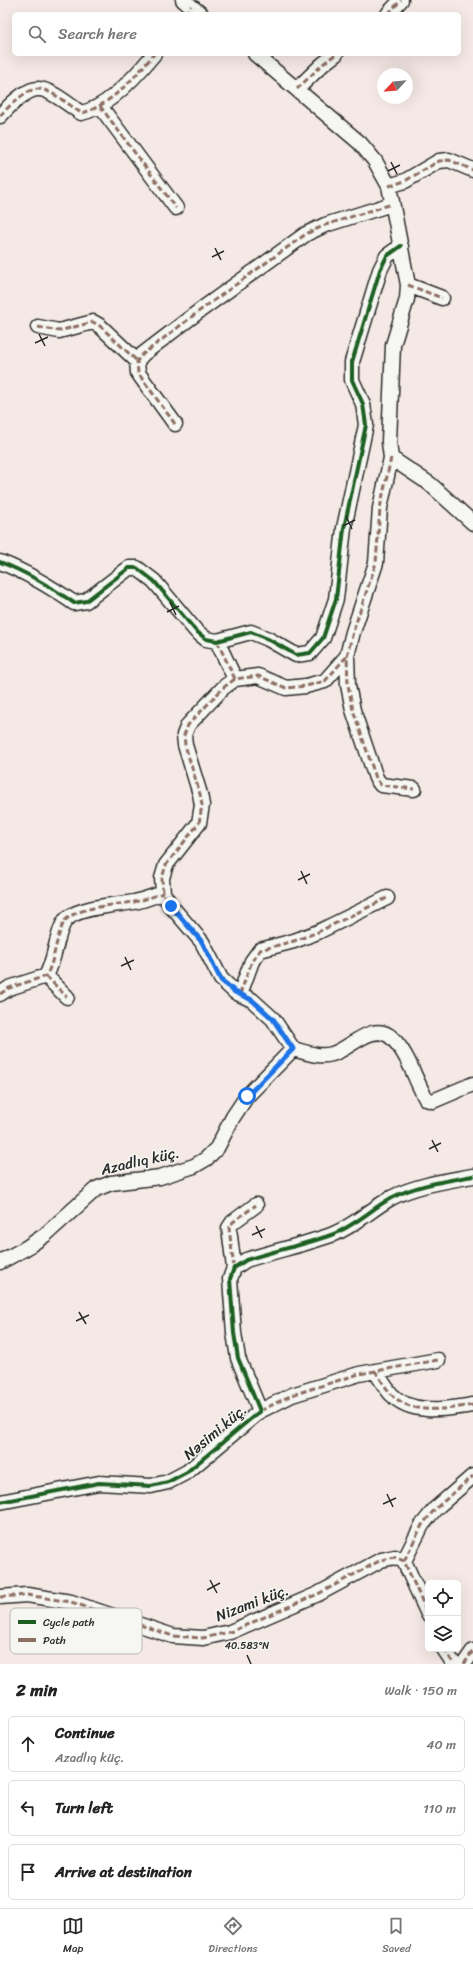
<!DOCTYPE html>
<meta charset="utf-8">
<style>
body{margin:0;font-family:Sriracha,sans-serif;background:#f6f6f6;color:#222}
.controls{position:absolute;right:12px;bottom:12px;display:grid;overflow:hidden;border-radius:6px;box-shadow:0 4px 16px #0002}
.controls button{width:36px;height:36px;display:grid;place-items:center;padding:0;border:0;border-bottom:1px solid #e0e0e0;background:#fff;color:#222;font:20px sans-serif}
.compass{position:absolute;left:377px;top:68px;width:36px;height:36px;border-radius:50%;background:#fff;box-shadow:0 4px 16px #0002;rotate:244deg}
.stop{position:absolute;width:12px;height:12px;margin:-9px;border:3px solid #1a73e8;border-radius:50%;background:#fff}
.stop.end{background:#1a73e8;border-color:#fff;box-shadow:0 1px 4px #0008}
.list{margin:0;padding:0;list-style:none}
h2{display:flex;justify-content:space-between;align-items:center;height:52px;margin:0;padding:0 16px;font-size:17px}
h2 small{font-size:13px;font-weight:400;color:#767676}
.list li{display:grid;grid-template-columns:26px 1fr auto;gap:12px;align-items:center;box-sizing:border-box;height:56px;margin:0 8px 8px;padding:0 8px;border:1px solid #e0e0e0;border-radius:6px}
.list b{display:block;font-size:15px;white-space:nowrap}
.list p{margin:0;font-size:13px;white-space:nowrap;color:#767676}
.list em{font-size:13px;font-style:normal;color:#767676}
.icon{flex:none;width:22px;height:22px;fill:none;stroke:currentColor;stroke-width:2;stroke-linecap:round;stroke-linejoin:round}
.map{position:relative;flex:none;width:473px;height:1664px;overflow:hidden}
.search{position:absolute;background:#fff;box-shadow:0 4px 16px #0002;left:12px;right:12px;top:12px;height:44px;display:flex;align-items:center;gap:10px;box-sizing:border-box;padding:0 14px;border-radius:6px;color:#767676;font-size:15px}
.sheet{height:244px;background:#fff}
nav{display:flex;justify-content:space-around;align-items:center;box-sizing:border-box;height:56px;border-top:1px solid #e0e0e0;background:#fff;font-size:11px;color:#767676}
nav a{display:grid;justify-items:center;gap:2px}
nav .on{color:#2b2b2b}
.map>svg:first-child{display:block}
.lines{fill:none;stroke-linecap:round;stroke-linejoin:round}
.minor-casing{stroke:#2b2b2b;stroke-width:17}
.minor{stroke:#f6f6f2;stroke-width:14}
.quiet{stroke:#8d6e63;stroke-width:3;stroke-dasharray:6 3;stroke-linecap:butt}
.cycleway-casing{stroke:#f6f6f2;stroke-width:6}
.cycleway{stroke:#1b5e20;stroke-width:4}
.route{stroke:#1a73e8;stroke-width:5}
.ticks{fill:none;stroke:#2b2b2b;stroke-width:1.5}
.labels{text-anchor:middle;stroke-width:3;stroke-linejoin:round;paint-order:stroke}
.street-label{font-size:15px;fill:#2b2b2b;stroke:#f6f6f2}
.key{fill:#f6f6f2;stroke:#b9b9b6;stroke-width:1}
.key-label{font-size:11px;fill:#2b2b2b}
.ticks-label{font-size:10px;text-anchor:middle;fill:#2b2b2b;stroke:#f6f6f2;stroke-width:3;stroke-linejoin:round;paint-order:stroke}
</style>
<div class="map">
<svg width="473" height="1664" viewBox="0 0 473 1664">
<rect width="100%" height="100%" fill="#f5e9e5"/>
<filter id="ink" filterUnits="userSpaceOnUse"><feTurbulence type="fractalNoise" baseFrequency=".025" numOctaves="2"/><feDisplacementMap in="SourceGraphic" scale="8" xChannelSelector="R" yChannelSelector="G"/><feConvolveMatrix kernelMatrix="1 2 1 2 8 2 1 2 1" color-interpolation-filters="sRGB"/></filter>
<g filter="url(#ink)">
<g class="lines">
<g class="minor-casing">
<path id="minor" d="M 183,0 L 201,14
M 388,14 L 401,0
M 255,54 L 360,143 L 375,161 L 389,186 L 408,285 L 407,299 L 393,345 L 389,442 L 391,458 L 430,484 L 473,523
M 297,89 L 323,64 L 336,54
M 100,106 L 176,208
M 0,116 C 8,107 26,89 38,89 C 49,88 72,107 81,113 C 108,108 137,75 154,54
M 389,186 L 405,181 L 439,161 L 449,160 L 473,170
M 408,285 L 442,298
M 38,327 L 59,331 L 93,322 L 100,326 L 137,361
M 175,424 L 138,373 L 137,361 L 143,354 L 202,309 L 306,234 L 325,225 L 392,204
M 391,458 L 380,508 L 376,563 L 353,632 L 347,656 L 348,685 L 353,710 L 376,778 L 381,785 L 414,789
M 0,562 C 26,572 51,587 74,603 L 86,601 L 129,568 L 137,568 L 154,581 L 196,631 L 206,639 L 217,641 L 251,632 L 268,639 L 296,655 L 310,653 L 323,638 L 336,599 L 344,528 L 366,425 L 363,404 L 352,380 L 352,362 L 380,270 L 387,256 L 401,246
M 217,641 L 235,679
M 46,976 L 67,997
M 0,994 L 9,988 L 46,976 C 55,960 55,941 63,924 C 70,907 117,905 134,902 C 144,900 154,896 163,893
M 240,994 L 252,961 L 260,950 L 294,941 L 318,932 L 387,898
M 293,1049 L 273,1019 L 252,1000 L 235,992 L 221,979 L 202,942 L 171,906 L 163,893 L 162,878 L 166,865 L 199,823 L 202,805 L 200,794 L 185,745 L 184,735 L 188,725 L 224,687 L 235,679 L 258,676 L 286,688 L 306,686 L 325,681 L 347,656
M 0,1262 L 26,1248 L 45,1235 L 96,1189 L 111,1183 L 160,1177 L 194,1166 L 206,1159 L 217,1148 L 233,1117 L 247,1096 L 293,1049 C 305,1052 319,1058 332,1054 C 349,1050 373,1020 392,1038 C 408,1053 415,1080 426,1099 L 433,1101 L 473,1084
M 234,1268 L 229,1228 L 233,1222 L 256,1205
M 375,1371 C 380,1378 385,1387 391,1394 C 412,1416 446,1409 473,1405
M 260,1411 L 292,1395 L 359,1374 L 438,1360
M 0,1502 L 99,1483 L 151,1486 L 168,1482 L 187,1472 L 260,1411 L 238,1358 L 234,1333 L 230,1279 L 234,1268 L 246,1260 C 274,1251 303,1245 331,1235 C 353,1227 370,1210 391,1198 C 416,1185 446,1181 473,1176
M 404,1561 L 422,1525 L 435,1509 L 473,1476
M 0,1597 L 27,1595 L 71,1602 L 173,1636 L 203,1638 L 230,1632 L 318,1594 L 381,1560 L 395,1557 L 404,1561 L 428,1614
M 444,1649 L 454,1664
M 464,1664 L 473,1651"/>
</g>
<use href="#minor" class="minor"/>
<path class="quiet" d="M 185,14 L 191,6
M 388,14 L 401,0
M 297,89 L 323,64 L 336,54
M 100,106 L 176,208
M 0,116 C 8,107 26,89 38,89 C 49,88 72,107 81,113 C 108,108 137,75 154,54
M 389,186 L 405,181 L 439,161 L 449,160 L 473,170
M 408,285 L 442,298
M 38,327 L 59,331 L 93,322 L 100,326 L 137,361
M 175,424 L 138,373 L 137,361 L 143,354 L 202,309 L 306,234 L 325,225 L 392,204
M 391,458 L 380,508 L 376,563 L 353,632 L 347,656 L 348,685 L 353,710 L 376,778 L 381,785 L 414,789
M 217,641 L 235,679
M 46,976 L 67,997
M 0,994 L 9,988 L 46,976 C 55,960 55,941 63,924 C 70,907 117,905 134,902 C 144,900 154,896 163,893
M 240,994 L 252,961 L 260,950 L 294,941 L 318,932 L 387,898
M 293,1049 L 273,1019 L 252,1000 L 235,992 L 221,979 L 202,942 L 171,906 L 163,893 L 162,878 L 166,865 L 199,823 L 202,805 L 200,794 L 185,745 L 184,735 L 188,725 L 224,687 L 235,679 L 258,676 L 286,688 L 306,686 L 325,681 L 347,656
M 234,1268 L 229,1228 L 233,1222 L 256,1205
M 375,1371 C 380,1378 385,1387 391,1394 C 412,1416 446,1409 473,1405
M 260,1411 L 292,1395 L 359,1374 L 438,1360
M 404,1561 L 422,1525 L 435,1509 L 473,1476
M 0,1597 L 27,1595 L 71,1602 L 173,1636 L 203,1638 L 230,1632 L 318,1594 L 381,1560 L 395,1557 L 404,1561 L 428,1614
M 444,1649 L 454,1664
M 464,1664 L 473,1651"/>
<g class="cycleway-casing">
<path id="cycleway" d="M 0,562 C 26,572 51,587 74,603 L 86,601 L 129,568 L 137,568 L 154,581 L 196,631 L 206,639 L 217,641 L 251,632 L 268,639 L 296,655 L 310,653 L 323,638 L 336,599 L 344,528 L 366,425 L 363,404 L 352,380 L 352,362 L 380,270 L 387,256 L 401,246
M 0,1502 L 99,1483 L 151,1486 L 168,1482 L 187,1472 L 260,1411 L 238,1358 L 234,1333 L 230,1279 L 234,1268 L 246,1260 C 274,1251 303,1245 331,1235 C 353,1227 370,1210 391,1198 C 416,1185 446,1181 473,1176"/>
</g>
<use href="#cycleway" class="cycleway"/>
</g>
</g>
<g class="lines" filter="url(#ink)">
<path class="route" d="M 171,906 L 202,942 L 221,980 L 235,992 L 252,1000 L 273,1019 L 293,1049 L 247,1096"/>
</g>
<path class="ticks" d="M 391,162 L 397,174M 388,171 L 400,165M 215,248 L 221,260M 212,257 L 224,251M 39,334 L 45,346M 35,343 L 48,337M 346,516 L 352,529M 343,526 L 355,520M 170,602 L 176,615M 167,612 L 179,606M 301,871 L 307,884M 298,880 L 310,874M 125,957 L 131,970M 121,966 L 134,960M 432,1140 L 438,1152M 429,1149 L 441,1143M 256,1226 L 262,1238M 252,1235 L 265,1229M 79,1312 L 86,1324M 76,1321 L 89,1315M 387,1494 L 393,1507M 383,1504 L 396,1498M 210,1580 L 217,1593M 207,1590 L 220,1583M 247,1655 L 251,1664"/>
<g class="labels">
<g class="street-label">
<text transform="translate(140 1161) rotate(-13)" y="5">Azadlıq küç.</text>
<text transform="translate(215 1432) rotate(-40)" y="5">Nəsimi küç.</text>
<text transform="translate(252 1603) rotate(-21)" y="5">Nizami küç.</text>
</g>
</g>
<rect x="10" y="1608" width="132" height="46" rx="6" class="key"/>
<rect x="18" y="1620" width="18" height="4" fill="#1b5e20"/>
<rect x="18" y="1638" width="18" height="4" fill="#8d6e63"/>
<g class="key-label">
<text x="43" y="1626">Cycle path</text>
<text x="43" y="1644">Path</text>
</g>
<g class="ticks-label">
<text x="247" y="1649">40.583°N</text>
</g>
</svg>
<div class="controls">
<button><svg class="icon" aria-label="locate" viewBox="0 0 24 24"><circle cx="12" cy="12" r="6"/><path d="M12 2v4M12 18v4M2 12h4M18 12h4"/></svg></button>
<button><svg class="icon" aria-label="layers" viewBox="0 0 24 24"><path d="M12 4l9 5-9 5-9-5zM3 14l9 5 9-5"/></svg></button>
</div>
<svg class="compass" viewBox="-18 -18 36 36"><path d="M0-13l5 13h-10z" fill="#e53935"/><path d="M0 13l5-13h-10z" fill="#767676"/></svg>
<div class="stop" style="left:247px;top:1096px"></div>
<div class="stop end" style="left:171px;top:906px"></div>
<div class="search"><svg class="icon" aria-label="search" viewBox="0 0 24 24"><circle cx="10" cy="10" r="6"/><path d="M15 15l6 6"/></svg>Search here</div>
</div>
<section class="sheet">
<h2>2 min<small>Walk · 150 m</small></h2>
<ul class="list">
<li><svg class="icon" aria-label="ahead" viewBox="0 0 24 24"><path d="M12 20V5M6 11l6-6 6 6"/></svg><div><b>Continue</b><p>Azadlıq küç.</p></div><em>40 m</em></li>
<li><svg class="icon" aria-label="left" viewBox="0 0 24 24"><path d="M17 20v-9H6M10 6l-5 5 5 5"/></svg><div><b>Turn left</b></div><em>110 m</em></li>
<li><svg class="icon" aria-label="arrive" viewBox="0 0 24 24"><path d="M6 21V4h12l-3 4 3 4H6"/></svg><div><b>Arrive at destination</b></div></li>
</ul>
</section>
<nav>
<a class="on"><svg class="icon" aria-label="map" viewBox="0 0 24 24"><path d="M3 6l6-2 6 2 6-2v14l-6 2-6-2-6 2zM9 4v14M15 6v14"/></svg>Map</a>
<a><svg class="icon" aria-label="directions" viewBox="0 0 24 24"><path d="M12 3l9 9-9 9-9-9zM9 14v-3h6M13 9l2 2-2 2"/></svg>Directions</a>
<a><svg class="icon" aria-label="saved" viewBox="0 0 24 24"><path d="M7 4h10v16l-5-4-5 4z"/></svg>Saved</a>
</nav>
